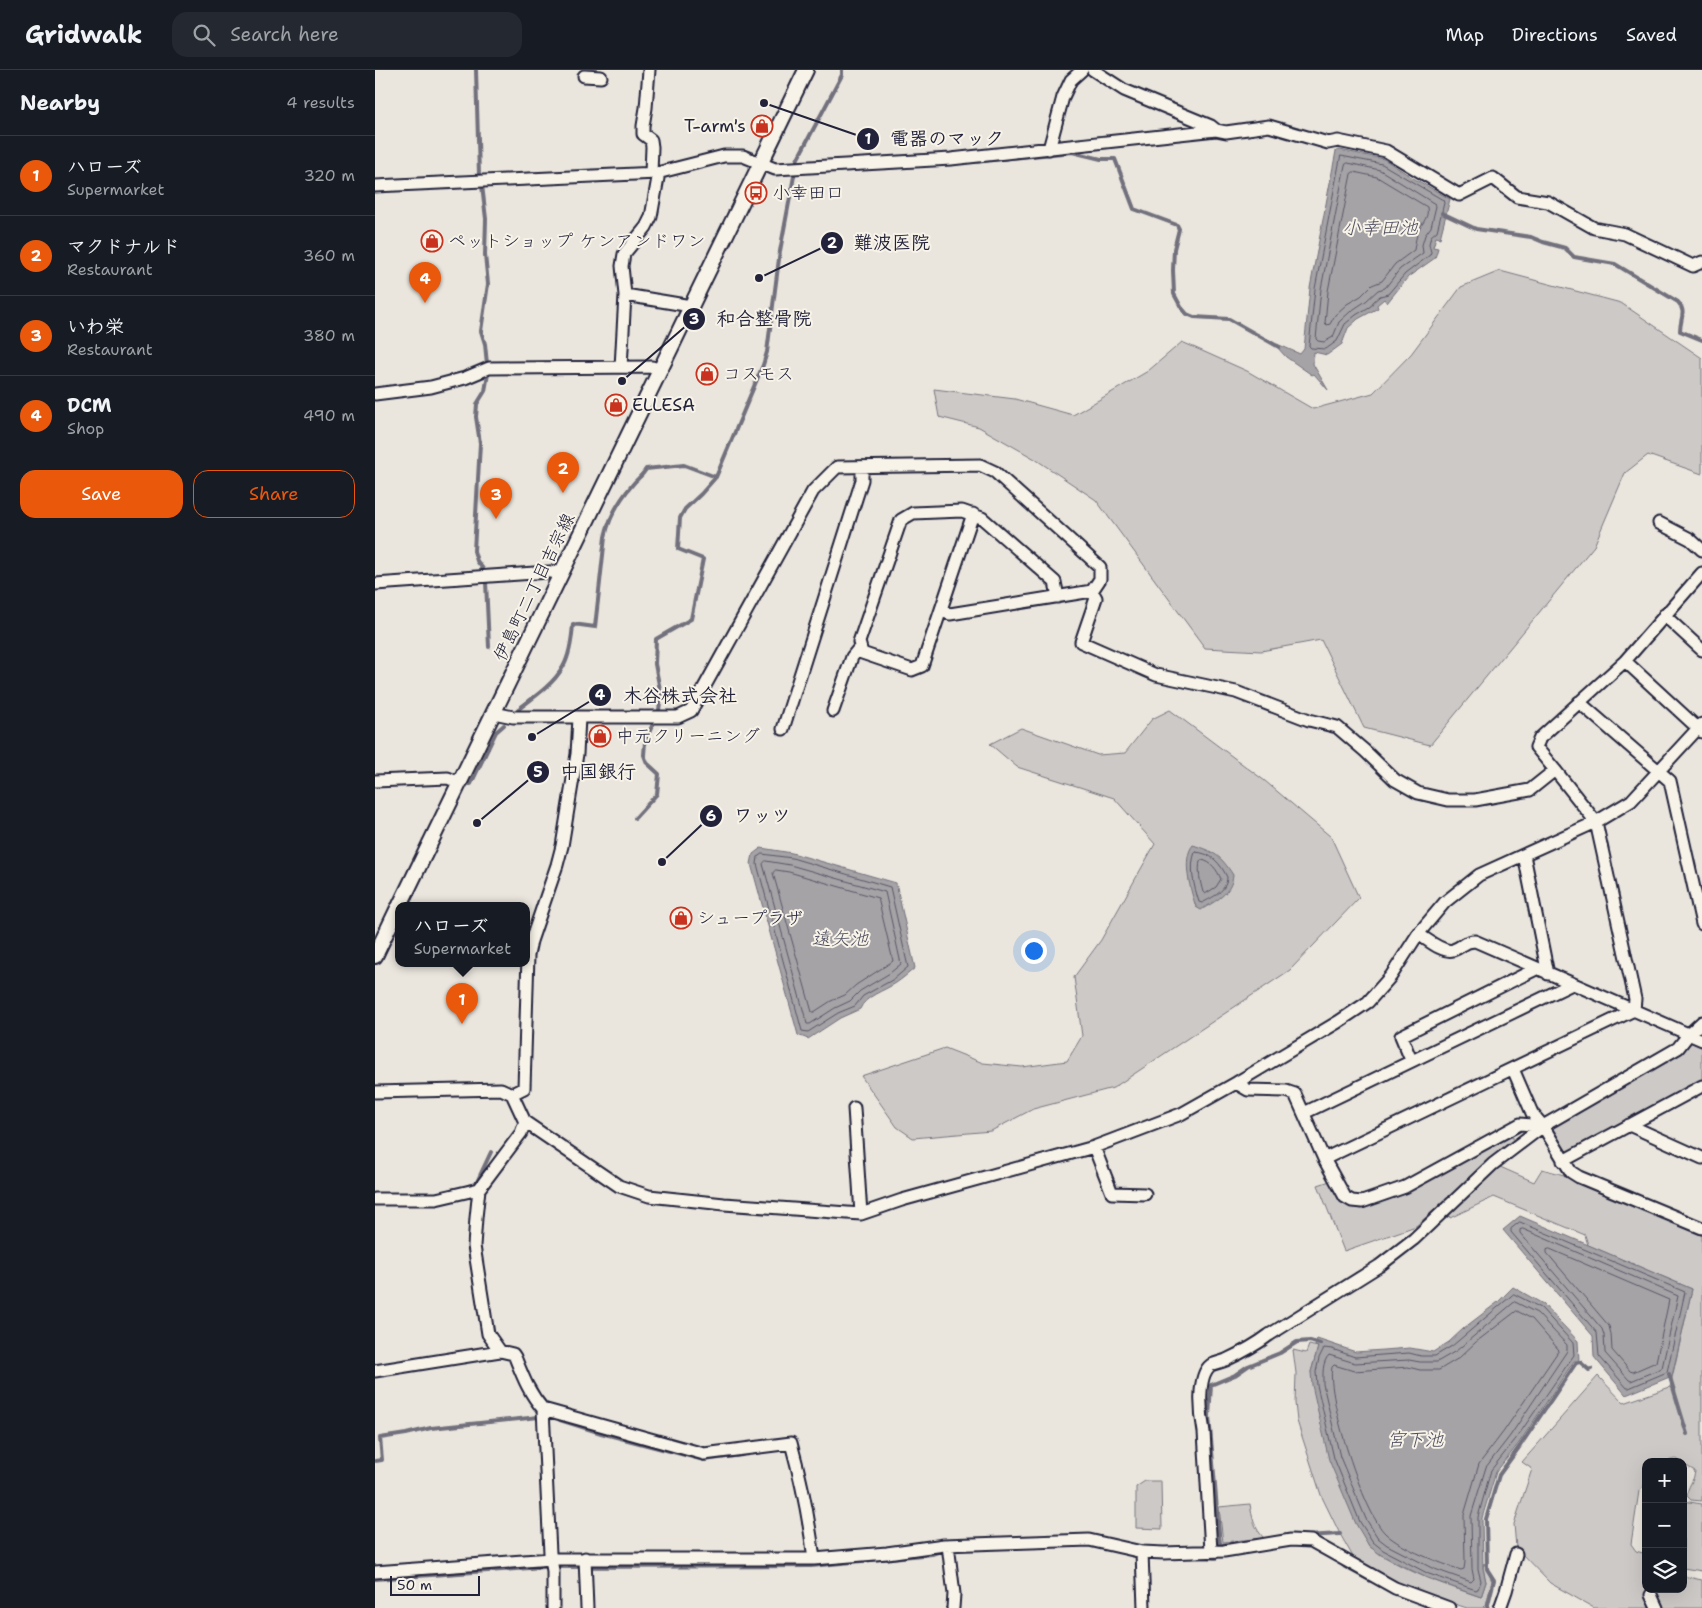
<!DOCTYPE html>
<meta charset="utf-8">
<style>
body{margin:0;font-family:"Shantell Sans","Klee One",sans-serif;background:#242831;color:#f1f3f6}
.controls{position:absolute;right:15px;bottom:15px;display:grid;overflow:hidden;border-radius:10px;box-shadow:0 5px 20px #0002}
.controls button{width:45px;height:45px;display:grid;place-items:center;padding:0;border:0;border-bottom:1px solid #363941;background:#171b24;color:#f1f3f6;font:25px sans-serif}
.scale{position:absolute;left:15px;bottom:12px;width:90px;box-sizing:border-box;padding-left:5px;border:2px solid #22223b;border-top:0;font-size:14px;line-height:18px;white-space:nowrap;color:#22223b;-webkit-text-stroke:4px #f7f3e8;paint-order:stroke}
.you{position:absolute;left:658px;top:880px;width:18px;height:18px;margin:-12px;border:4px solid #fff;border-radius:50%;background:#1a73e8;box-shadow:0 0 0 8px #1a73e833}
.badge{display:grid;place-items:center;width:32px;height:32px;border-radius:50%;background:#ea580c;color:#fff;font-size:16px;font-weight:700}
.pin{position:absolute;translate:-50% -41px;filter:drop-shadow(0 1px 2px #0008)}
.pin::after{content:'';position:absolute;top:26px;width:18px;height:15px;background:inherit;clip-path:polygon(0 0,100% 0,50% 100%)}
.popup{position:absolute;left:20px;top:832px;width:135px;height:65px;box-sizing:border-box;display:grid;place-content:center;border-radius:10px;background:#171b24;filter:drop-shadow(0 1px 4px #0005);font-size:16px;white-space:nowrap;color:#9ea1a6}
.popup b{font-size:19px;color:#f1f3f6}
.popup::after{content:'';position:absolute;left:50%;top:100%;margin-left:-10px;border:10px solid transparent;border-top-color:#171b24}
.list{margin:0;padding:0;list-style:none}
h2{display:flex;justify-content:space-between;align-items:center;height:65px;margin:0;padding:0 20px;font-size:21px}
h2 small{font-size:16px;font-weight:400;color:#9ea1a6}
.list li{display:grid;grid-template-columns:32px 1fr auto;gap:15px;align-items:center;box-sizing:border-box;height:80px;padding:0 20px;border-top:1px solid #363941}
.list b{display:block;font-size:19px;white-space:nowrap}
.list p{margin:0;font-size:16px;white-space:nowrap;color:#9ea1a6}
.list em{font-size:16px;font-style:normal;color:#9ea1a6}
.actions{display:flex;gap:10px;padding:15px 20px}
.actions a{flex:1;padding:11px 0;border:1px solid #ea580c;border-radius:15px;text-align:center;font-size:18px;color:#ea580c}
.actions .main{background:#ea580c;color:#fff}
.icon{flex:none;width:28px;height:28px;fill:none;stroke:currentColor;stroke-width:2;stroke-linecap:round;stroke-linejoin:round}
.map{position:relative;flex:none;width:1327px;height:1538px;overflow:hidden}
header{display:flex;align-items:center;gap:30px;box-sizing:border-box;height:70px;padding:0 25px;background:#171b24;border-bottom:1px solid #363941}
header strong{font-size:24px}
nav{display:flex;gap:28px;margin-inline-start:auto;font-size:18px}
.search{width:350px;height:45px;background:#242831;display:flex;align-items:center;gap:12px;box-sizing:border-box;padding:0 18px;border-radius:15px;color:#9ea1a6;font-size:19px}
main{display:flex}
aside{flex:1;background:#171b24}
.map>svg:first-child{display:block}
.green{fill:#cdc9c6;stroke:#787680}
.water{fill:#a6a3a6;stroke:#716f7b}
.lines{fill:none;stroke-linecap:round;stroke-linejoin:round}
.shore{stroke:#575666;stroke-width:1}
.stream{stroke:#716f7b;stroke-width:4}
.minor-casing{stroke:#22223b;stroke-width:15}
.tertiary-casing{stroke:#22223b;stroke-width:18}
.minor{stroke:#f7f3e8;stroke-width:11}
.tertiary{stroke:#f7f3e8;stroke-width:14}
.labels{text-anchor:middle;stroke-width:4;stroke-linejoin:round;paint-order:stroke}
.poi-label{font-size:18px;fill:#22223b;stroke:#f7f3e8;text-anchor:start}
.street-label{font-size:18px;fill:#22223b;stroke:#f7f3e8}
.water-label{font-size:19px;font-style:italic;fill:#504f60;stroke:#f7f3e8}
.leader{fill:none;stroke:#22223b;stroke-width:2}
.callout-dot{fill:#22223b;stroke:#f7f3e8;stroke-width:2}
.mark-label{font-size:15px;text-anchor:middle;font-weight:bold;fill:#fff}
.callout-label{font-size:19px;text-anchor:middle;font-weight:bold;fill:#22223b;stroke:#f7f3e8;stroke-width:4;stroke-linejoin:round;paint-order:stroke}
</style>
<header>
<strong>Gridwalk</strong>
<div class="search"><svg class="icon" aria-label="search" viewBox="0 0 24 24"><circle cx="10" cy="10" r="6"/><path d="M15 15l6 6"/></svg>Search here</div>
<nav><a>Map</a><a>Directions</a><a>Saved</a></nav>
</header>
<main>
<aside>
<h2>Nearby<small>4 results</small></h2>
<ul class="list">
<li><span class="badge">1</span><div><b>ハローズ</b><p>Supermarket</p></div><em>320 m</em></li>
<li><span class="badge">2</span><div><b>マクドナルド</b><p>Restaurant</p></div><em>360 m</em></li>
<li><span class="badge">3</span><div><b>いわ栄</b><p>Restaurant</p></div><em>380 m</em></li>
<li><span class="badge">4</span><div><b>DCM</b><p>Shop</p></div><em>490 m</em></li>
</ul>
<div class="actions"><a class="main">Save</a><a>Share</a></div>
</aside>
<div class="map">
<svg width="1327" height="1538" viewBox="0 0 1327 1538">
<rect width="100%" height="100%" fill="#eae6de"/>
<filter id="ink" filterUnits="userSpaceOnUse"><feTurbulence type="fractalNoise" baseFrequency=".02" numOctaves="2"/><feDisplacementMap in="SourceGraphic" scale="10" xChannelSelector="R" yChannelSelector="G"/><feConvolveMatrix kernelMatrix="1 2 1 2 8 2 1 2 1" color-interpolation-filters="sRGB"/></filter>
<g filter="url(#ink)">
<path class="green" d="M 1125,201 L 1246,233 L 1327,288 L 1327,404 L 1273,385 L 1250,403 L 1219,476 L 1055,675 L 989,658 L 946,570 L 886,581 L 830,578 L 721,430 L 660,389 L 604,357 L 564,347 L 559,319 L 640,329 L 698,345 L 773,301 L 807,272 L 872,301 L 938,339 L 998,323 L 1036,284 L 1086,217 Z
M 795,640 L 890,711 L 956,767 L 984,828 L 915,900 L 738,1018 L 658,1039 L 616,1061 L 538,1068 L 522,1057 L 486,1006 L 570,978 L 608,993 L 647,997 L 692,991 L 707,966 L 699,907 L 726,870 L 780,774 L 739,728 L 642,697 L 615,674 L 646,658 L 723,685 L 750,683 L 777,649 Z
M 1320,972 L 1327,975 L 1327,1012 L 1195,1084 L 1189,1082 L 1176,1060 L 1179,1055 L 1312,973 Z
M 1135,1067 L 1138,1067 L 1138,1070 L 1041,1156 L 969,1181 L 943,1115 L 958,1110 L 969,1132 L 1031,1121 Z
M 1123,1096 L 1159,1112 L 1167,1099 L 1189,1105 L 1327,1165 L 1327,1431 L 1316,1430 L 1312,1426 C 1312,1416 1319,1412 1320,1401 L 1308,1394 L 1308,1392 L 1300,1389 L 1288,1392 L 1271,1392 L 1271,1413 L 1264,1421 L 1256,1474 L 1261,1481 L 1271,1484 L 1271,1519 L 1308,1519 L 1308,1506 L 1327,1510 L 1327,1538 L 1219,1538 L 1175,1513 L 1141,1478 L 1139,1454 L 1157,1399 L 1147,1392 L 1223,1306 L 1249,1333 L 1295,1317 L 1317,1219 L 1213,1175 L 1210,1165 L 1119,1127 L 1075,1148 L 1072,1141 Z
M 934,1275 L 943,1277 L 936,1302 L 994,1476 C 1027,1501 1067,1514 1106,1527 L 1111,1512 L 1108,1498 L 1109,1493 L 1117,1511 L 1111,1535 L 1108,1538 L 1092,1538 L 1022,1515 L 981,1492 L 965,1464 L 946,1425 L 922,1351 L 920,1333 L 921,1303 L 918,1280 L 931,1283 Z
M 770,1411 L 786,1411 L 787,1459 L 761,1458 L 761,1417 Z
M 1308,1431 L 1327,1434 L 1327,1501 L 1308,1498 Z
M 875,1434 C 877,1447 879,1458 889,1468 L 848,1472 L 844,1437 Z"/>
<path class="water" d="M 965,80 L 1009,89 L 1038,108 L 1075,129 L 1065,168 L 1061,167 L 1058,177 L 1063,178 L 1060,188 L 1033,207 L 1012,233 L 1009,229 L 1002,235 L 1003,238 L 983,249 L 973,258 L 967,274 L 952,285 L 939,282 L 938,294 L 953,320 L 939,304 L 937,305 L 911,287 L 901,276 L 902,274 L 925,284 L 929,279 L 935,218 L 961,81 Z
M 818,775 C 840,782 846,786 858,805 C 857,824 840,831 826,840 L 821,837 C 816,822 806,789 818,775 Z
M 386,778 L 417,783 L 521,813 L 540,898 C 534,903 527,909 521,913 C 509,921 490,926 485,939 L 465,948 L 433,969 L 423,965 L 376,794 L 378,784 Z
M 1145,1146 L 1317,1219 L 1297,1306 L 1251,1325 L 1219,1287 L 1218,1266 L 1128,1160 Z
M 1138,1217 L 1168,1234 L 1203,1271 L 1204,1291 L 1199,1291 L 1144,1373 L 1121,1402 L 1107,1448 L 1108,1498 L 1111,1512 L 1106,1527 L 1052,1508 L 1006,1485 L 994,1476 L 981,1454 L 954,1390 L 937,1315 L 936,1302 L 943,1277 L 940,1276 L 942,1269 L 981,1282 L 1035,1278 L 1058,1282 L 1074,1272 L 1089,1258 L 1123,1232 Z"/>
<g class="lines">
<path class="shore" d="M 966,86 L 1007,94 L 1068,130 L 1069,133 L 1062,161 L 1056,166 L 1054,174 L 1056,182 L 1055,185 L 1030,204 L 1013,224 L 1005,226 L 998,232 L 996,236 L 981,245 L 970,254 L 962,271 L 951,279 L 936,278 L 934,276 L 940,219 Z
M 973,93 L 1005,100 L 1060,134 L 1061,136 L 1056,157 L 1050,165 L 1047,175 L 1048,183 L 1025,199 L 1010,218 L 1003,220 L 991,231 L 976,241 L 964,252 L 958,267 L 949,272 L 943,271 L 941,269 L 946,219 L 970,95 Z
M 979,102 L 1002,107 L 1052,137 C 1054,148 1048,151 1044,160 C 1041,166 1040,173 1039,180 L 1020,194 L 1007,211 L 997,215 L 986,226 L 972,234 L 960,245 L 955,254 L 952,255 L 950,253 L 953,221 L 976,104 Z
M 820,782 C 837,783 845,793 852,807 C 852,821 838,827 827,833 L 824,832 C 819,816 814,798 820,782 Z
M 387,784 L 417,788 L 515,817 L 533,897 L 519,909 L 488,926 L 480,936 L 463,943 L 433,962 L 427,961 L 382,794 L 383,787 Z
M 827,790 C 837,792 842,800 846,809 L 841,817 L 830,824 L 828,822 C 825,812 823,801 825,791 Z
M 391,791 L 415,795 L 510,822 L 526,894 L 515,903 L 485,921 L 475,931 L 460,938 L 435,954 L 432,954 L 388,794 Z
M 401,800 L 414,802 L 503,828 L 518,891 L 481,915 L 470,925 L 456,931 L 439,942 L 437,942 L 398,803 Z
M 1145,1152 L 1310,1222 L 1292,1302 L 1254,1318 L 1252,1318 L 1224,1286 L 1222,1263 L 1136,1162 L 1136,1159 Z
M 1148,1159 L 1303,1226 L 1287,1298 L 1256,1311 L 1254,1310 L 1230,1283 L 1229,1265 L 1227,1259 L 1145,1163 L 1145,1160 Z
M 1175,1179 L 1294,1230 L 1281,1292 L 1258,1302 L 1255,1301 L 1237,1280 L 1236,1264 L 1234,1256 L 1172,1183 L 1172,1180 Z
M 1139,1224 L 1166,1238 L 1198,1273 L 1199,1285 L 1140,1370 L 1116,1400 L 1103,1447 L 1103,1499 L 1106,1511 L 1103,1519 L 1101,1520 L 1054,1504 L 1008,1480 L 998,1472 L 985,1452 L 959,1388 L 942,1315 L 941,1302 L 944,1288 L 949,1278 L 957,1279 L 980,1287 L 1034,1283 L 1046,1286 L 1060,1286 L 1077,1276 Z
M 1140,1232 L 1162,1243 L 1192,1275 L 1192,1281 L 1135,1366 L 1111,1397 L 1096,1446 L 1097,1499 L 1099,1509 L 1096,1512 L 1057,1498 L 1012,1475 L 1003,1468 L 991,1449 L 965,1387 L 948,1314 C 948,1304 947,1292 954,1285 L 980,1293 L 1034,1290 L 1045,1292 L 1062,1292 L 1081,1281 Z
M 1142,1241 L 1157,1249 L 1184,1280 L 1129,1361 L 1104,1394 L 1089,1445 L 1090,1492 L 1089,1499 L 1086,1500 C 1065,1493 1027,1479 1011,1464 C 989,1445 951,1325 957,1297 L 959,1295 L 979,1301 L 1033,1297 L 1045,1300 L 1064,1300 L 1084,1288 L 1101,1272 Z"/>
<path class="stream" d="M 101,0 L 104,105 L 107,115 L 111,149 L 110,185 L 113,214 L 106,261 L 110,274 L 113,304 L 110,321 L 102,334 L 101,347 L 105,373 L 99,481 L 102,491 L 108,499
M 597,92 L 697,82 L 726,89 L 740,89 L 759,139 L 802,155 L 804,159 L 799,179 L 798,200 L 799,224 L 806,237 L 812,244 L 819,247 L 854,249 L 904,277
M 1067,143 L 1101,159 L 1156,167 L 1168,172 L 1190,178 L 1199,187 L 1240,194 L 1303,232 C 1312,242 1305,249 1305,261 L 1327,270
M 111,512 L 114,577
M 142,640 C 158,628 178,615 188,597 C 195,585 197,568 198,554 L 220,557 L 230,467 C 234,448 245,429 258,414 C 262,409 268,405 271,399 L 309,395 L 341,407
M 94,714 L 96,714 L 121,662 L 129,655
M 260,748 L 282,724 L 284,704 L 272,693 L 269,685 L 270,672 L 284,640 L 286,625 L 280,594 L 281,569 L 316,549 L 328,489 L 303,479 L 305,448 L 310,439 L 326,424 L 341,407 L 388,295 L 392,282 L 405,181 L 422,90 L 467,5 L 467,0
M 93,1116 L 101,1114 L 116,1082
M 1294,1304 L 1312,1364
M 185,1350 L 226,1363 L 329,1390 L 367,1385
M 0,1391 L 7,1390 L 5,1368 L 31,1364 L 56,1358 L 164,1347
M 932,1466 L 965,1464
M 845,1475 L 834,1346 L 836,1315 L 860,1305 L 873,1296 L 905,1283 L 922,1272 L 935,1271 L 945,1274
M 821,1487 L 841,1488 L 845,1475 L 871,1472
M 966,1493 L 970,1497 L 996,1511
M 0,1509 L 168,1497 L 436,1496 L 557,1484 L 568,1480
M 1048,1534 L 1057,1538
M 1112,1538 L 1119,1510 L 1112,1499 L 1111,1449 L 1124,1405 L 1145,1376 L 1201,1293 L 1205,1292 L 1214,1300 L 1216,1299"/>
<g class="minor-casing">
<path id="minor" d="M 274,0 L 271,38 L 268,56 L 268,64 L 276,70 L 277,77 L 276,103
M 718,0 L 749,20 L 836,56 L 841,60 L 851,62 L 894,56 L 953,73 L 963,71 L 1011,81 L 1084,125 L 1118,108 L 1142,127 L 1173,132 L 1219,158 L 1250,164 L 1318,196 L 1327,192
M 209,6 L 226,7
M 674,79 L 688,27 L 696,10 L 707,0
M 0,116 L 282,103 L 349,86 L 368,86 L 400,99 L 576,89 L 841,60
M 250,225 L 316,236
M 246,297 L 250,225 L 247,196 L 249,184 L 271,157 L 276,147 L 283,108 L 282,103
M 0,324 L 56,317 L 90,308 L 114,298 L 277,297 L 285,300
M 598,444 L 547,596 L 537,600 L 487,583 L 484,572 L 526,450 L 538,443 L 587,441 L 607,448 L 680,512 L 683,527
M 1284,453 L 1315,469 L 1327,480
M 0,514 L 188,501
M 717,521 L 721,528 L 706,572 L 781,605 L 861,622 L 934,650 L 962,657 L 990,681 L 1020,710 L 1043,723 L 1073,730 L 1100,730 L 1155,720 L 1180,700 L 1221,752 L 1260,929 L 1259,940 L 949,1089
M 1289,545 L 1327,580
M 1250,591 L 1327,662
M 1204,632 L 1295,711 L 1327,854
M 458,641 L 477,587 L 485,577
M 119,643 L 138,647 L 303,647 L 316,641 L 438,421 L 462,397 L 605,395 L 620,402 L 725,497 L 725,509 L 717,521 L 575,544 L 566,541
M 408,659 L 487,410 L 487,397
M 1180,700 L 1161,677 L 1165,668 L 1250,591 L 1327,503
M 0,711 L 73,708 L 84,713
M 1149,785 L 1173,904
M 1043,864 C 1052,869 1067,883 1078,880 C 1088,877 1088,871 1100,871 L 1327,970
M 1036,990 L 1026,966 L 1161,899
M 1138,999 L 1157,1043 L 1168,1056 L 1196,1102 L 1204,1107 L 1327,1158
M 861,1013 L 873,1020 L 911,1021 L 920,1024 L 949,1089 L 970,1127 L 977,1131 L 987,1132 L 1030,1117 L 1145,1054 L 1168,1056
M 0,1022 L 126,1019 L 137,1024 L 150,1052 L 244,1116 L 274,1126 L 349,1134 L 486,1144 L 527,1130 L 719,1077 L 806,1044 L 861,1013 L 963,952 L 993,932 L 1016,906 L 1043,864 L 1070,832 L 1104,805 L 1221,752 L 1256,731 L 1327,654
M 137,1024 L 149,1018 L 153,885 L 156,871 L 182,795 L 187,776 L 202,684 L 204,648
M 479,1038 L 486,1144
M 929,1043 L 1197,914
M 1254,1055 L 1327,1088
M 719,1077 L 737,1123 L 770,1124
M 1188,1091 L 1327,1016
M 0,1129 L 61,1129 L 104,1119
M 125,1281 L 113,1264 L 99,1176 L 101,1148 L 104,1119 L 146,1063 L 150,1052
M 0,1301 L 125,1281 L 138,1284 L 140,1287 C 148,1307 154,1323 168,1339 L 329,1384 L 416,1373 C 427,1413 434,1448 439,1489
M 168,1339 L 175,1483 L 178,1501 L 178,1538
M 573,1475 L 579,1524 L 578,1538
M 836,1481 L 829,1362 C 826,1347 821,1306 836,1295 C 841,1293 846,1292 851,1290 C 866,1283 881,1275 894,1265 L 1004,1196 L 1039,1169 L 1118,1094 L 1168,1056 L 1303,978 L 1314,964 L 1327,952
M 767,1482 L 769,1538
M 210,1488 L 212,1538
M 0,1502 L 176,1489 L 439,1489 L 512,1483 L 569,1475 L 714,1470 L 767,1482 L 789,1483 L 849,1481 L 916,1470 L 936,1471 L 1020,1518 L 1074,1538
M 1276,1525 L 1282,1538
M 1125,1538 L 1131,1521 L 1141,1484"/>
</g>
<g class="tertiary-casing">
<path id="tertiary" d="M 25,835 L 431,0
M 0,886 L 23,838"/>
</g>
<use href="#minor" class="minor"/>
<use href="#tertiary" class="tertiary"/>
</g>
</g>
<defs>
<g id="shop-ring" transform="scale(1.125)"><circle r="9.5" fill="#f7f3e8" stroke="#c8321e" stroke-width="1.5"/><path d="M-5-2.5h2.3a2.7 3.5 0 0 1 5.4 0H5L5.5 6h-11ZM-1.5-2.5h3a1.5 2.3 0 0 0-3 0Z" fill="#c8321e"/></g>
<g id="bus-ring" transform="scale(1.125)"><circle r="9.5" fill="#f7f3e8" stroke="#c8321e" stroke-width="1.5"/><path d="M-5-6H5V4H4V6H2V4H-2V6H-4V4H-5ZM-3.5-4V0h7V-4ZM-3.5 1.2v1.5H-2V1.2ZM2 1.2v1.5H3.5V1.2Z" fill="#c8321e"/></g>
</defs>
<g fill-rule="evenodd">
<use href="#shop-ring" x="387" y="56"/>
<use href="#bus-ring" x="381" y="123"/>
<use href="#shop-ring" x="57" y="171"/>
<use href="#shop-ring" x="332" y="304"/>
<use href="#shop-ring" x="241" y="335"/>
<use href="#shop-ring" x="225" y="666"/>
<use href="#shop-ring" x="306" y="848"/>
</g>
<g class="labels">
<g class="poi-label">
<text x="371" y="62" text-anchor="end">T-arm's</text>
<text x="397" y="129">小幸田口</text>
<text x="73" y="177">ペットショップ ケンアンドワン</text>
<text x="348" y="310">コスモス</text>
<text x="257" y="341">ELLESA</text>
<text x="241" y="672">中元クリーニング</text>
<text x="322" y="854">シュープラザ</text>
</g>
<g class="street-label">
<text transform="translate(159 517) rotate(-64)" y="6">伊島町二丁目吉宗線</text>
</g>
<g class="water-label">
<text x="1005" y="164">小幸田池</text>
<text x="465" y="875">遠矢池</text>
<text x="1040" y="1376">宮下池</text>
</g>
</g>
<path class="leader" d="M389 33L493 69M384 208L457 173M247 311L319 249M157 667L225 625M102 753L163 702M287 792L336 746"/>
<g class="callout-dot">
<circle cx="389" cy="33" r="5"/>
<circle cx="384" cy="208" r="5"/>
<circle cx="247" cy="311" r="5"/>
<circle cx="157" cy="667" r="5"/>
<circle cx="102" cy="753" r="5"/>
<circle cx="287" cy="792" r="5"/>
<circle cx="493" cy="69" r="12"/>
<circle cx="457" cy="173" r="12"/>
<circle cx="319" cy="249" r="12"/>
<circle cx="225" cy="625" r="12"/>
<circle cx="163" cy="702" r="12"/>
<circle cx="336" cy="746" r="12"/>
</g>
<g class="mark-label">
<text x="493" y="74">1</text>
<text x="457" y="178">2</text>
<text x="319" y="254">3</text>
<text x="225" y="630">4</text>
<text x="163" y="707">5</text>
<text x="336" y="751">6</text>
</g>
<g class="callout-label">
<text x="572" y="75">電器のマック</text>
<text x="517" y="179">難波医院</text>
<text x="389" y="255">和合整骨院</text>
<text x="305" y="632">木谷株式会社</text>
<text x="223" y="708">中国銀行</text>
<text x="387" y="752">ワッツ</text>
</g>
</svg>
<div class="controls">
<button>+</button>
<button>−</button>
<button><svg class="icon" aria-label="layers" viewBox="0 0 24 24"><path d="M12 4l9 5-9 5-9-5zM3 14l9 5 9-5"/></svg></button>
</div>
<div class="scale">50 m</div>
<div class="you"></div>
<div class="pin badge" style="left:87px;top:954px">1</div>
<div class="popup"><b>ハローズ</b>Supermarket</div>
<div class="pin badge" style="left:188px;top:423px">2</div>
<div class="pin badge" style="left:121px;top:449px">3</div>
<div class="pin badge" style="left:50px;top:233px">4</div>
</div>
</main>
